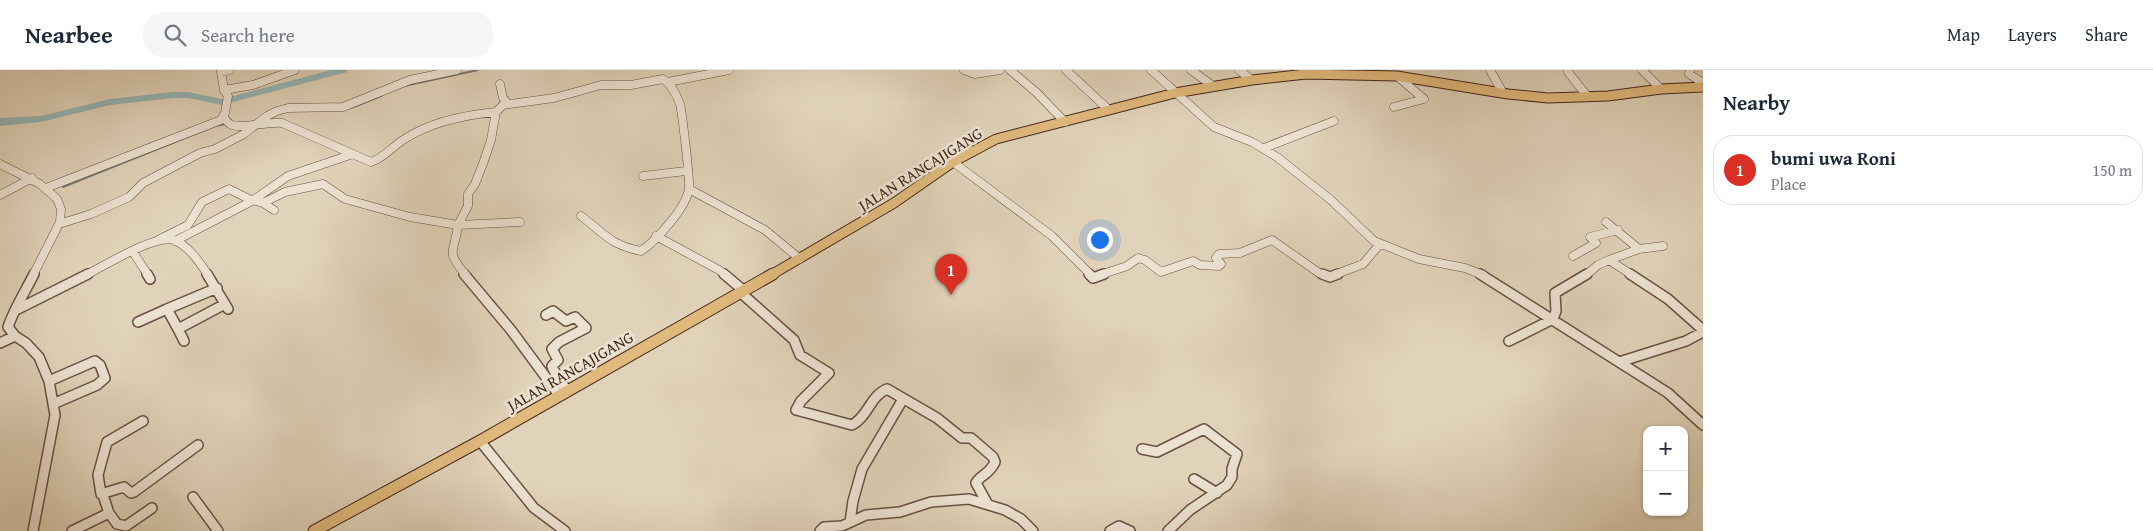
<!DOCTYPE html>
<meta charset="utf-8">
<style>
body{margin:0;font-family:"Gentium Book Plus",serif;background:#f6f6f7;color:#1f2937}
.controls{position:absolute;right:15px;bottom:15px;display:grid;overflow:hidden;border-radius:10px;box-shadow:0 1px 4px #0004}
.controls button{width:45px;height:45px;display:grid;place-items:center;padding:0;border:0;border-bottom:1px solid #e0e1e3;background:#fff;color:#1f2937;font:25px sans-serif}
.you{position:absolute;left:1099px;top:169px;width:18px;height:18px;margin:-12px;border:4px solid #fff;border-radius:50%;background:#1a73e8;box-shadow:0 0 0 8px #1a73e833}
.badge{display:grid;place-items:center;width:32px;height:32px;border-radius:50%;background:#d93025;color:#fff;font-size:16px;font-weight:700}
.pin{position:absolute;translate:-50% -41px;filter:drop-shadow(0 1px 2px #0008)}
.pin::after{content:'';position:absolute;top:26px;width:18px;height:15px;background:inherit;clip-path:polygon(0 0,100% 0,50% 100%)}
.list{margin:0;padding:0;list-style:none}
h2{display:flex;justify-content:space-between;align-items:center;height:65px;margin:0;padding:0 20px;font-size:21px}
h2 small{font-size:16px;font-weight:400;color:#747a83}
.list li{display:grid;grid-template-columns:32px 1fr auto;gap:15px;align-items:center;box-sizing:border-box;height:70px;margin:0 10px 10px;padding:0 10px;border:1px solid #e0e1e3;border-radius:20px}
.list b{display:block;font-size:19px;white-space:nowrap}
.list p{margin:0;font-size:16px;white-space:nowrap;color:#747a83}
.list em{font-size:16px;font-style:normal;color:#747a83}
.icon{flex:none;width:28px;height:28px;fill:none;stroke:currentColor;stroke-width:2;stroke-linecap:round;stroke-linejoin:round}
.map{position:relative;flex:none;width:1703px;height:461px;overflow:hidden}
header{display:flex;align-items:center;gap:30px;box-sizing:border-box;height:70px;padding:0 25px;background:#fff;border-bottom:1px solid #e0e1e3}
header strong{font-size:24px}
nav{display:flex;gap:28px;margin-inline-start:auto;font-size:18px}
.search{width:350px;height:45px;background:#f6f6f7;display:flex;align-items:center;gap:12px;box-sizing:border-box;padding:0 18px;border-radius:20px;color:#747a83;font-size:19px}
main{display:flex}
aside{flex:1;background:#fff}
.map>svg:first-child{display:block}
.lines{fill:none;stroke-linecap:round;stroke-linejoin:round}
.stream{stroke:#757c78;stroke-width:2}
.river{fill:#96b6b7;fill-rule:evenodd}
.minor-far1-casing{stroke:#6a5141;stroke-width:9}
.minor-casing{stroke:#6a5141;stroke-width:12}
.major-far1-casing{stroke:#432619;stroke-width:11}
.major-casing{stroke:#432619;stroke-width:13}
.minor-far1{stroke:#ece2d2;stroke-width:8}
.minor{stroke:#ece2d2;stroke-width:9}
.major-far1{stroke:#e0ba7d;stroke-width:9}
.major{stroke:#e0ba7d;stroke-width:11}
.labels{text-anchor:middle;stroke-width:5;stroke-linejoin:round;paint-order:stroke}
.street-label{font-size:16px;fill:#432619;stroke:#ece2d2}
</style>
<header>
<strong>Nearbee</strong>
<div class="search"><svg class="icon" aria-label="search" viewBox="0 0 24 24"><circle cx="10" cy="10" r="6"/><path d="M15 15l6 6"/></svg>Search here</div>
<nav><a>Map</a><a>Layers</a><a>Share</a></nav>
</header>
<main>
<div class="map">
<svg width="1703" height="461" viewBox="0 0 1703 461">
<rect width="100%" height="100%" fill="#e1d3ba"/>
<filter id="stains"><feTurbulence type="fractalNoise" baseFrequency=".004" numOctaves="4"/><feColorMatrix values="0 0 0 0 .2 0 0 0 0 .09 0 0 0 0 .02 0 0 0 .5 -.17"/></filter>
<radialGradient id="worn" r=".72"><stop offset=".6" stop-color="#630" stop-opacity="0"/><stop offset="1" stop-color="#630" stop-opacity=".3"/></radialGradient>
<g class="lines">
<path class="stream" d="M 404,16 L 478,0
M 351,38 L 381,26
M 63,117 L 215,56 L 226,54"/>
<path class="river" d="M 331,0 L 348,0 L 347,2 L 222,35 L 188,28 L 173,28 L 110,35 L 41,52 L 0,56 L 0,48 L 41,46 L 110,29 L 173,22 L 188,22 L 222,29 Z"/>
<g class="minor-far1-casing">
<path id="minor-far1" d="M 964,0 L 975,4 L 1000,0
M 1010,0 L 1037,23 L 1065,52
M 1066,0 L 1109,40
M 1151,0 L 1214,57 L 1252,72 L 1277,87 L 1331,130 L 1374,171 L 1419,189 L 1465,198 L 1483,205
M 1191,0 L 1213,16
M 1239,0 L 1252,10
M 1490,0 L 1503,23
M 1642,0 L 1661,19
M 1690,0 L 1689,4 L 1703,13
M 1568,2 L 1588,27
M 668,12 L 729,0
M 500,14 L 503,28 L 508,34
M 224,20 L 253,15 L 295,0
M 1394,37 L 1424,29 L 1397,6
M 496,42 L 503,35 L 554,28 L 601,15 L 631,15 L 663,9 C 671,14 677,26 680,34 C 682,42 690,109 689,118 C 687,137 656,171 641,181 C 610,175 604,163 581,146
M 224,48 C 226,50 227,52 230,54 C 238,60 269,51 282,53 L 371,92 C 384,88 392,77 403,70 C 430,52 464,45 496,42 L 491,70 L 484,91 L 475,114 L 468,124 L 468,136 L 458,155
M 1264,78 L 1334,51
M 953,92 L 1052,166 L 1091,205
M 0,94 L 40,114 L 57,129 L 61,139 L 60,152 L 33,205
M 643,106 L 686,101
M 46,118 L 221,50 L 225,43 L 228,26 L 224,20 L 221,2 L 229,0
M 689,119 L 765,160 L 800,189
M 0,125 L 32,108
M 263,133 L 274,140
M 1606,152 L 1639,179 L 1609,190 L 1632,205
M 59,154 L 91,144 L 129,127 L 143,113 L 200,83 L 215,79 L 244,64 L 267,46 L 277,41 L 288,38 L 343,37 L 410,10 L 457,0
M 458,155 L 520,152
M 656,166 L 719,200 L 726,205
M 158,170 L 188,155 L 202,132 L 229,119 L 249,129 L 263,133 L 285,122 L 323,114 L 345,129 L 410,147 L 458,155 C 455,183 444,180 466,205
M 175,171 L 252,131 L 288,106 L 350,85
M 1639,179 L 1663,176
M 133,182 L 148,205
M 1573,186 L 1596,173 L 1590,167 L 1618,160
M 86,205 C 104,196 155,164 174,170 C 189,176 200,193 208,205
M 1100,205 L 1127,196 L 1138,188 L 1145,190 L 1161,202 L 1193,191 L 1200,195 L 1219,196 L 1221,194 L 1216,188 L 1219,184 L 1240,183 L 1272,170 L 1319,203 L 1326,205
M 1334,205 L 1363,194 L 1380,174
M 1586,205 L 1598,195 L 1609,190"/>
</g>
<g class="minor-casing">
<path id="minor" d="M 147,204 L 150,209
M 207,204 L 228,239
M 464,204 L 511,260 L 559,325
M 724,204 L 743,220
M 1089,204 L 1093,208 L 1104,204
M 1322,204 L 1330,207 L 1338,204
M 1480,204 L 1668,323 L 1703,355
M 1630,204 L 1668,229 L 1703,260
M 740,222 L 794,270 L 800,285 L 829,303 L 801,331 L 796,340 L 852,355 C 868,347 870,326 887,319 L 937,348 L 962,368 L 971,368 L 993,387 L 995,392 C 989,405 980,405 976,413 L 987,433
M 18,239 L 88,204
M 167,239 L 217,218
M 546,245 L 553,241 L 566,251 L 575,247 L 586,258 L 559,272 L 552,279 L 558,290 L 552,296 L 553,299 L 567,321
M 138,252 L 167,239 L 178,259
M 184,271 L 178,259 L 225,234
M 1509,271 L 1553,249 L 1556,241 L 1555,223 L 1587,204
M 0,273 L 15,266
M 1619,292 L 1686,271 L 1703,262
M 49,311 L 95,291 L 100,295 L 105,308 L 97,315 L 53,334
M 143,351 L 107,372 L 98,405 L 101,424 L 124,417 L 131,423 L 134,422 L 198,375
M 480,371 L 534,438 L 565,461
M 1142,379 L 1157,382 L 1204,359 L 1237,384 L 1232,399 L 1232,407 L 1227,415 L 1190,440 L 1168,461
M 1194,409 L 1217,423
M 103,425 L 109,443
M 193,427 L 218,461
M 850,452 L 853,431 L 862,399 L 903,329
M 33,461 L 55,345 L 49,311 L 39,287 L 26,273 L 15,266 L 8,257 C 14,239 25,222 34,204
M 72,461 L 109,443 L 117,454 L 126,456 L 152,438
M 820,461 L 824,457 L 842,456 L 866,445 L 900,442 L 931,432 L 969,429 L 1005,440 L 1021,449 L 1033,461
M 1110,461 L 1119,456 L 1130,461"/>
</g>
<g class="major-far1-casing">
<path id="major-far1" d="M 771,205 L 894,133 L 953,92 L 996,69 L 1175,23 L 1252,10 L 1306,4 L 1397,6 L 1508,24 L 1548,28 L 1608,26 L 1661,19 L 1703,17"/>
</g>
<g class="major-casing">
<path id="major" d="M 314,461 L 480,371 L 773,204"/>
</g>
<use href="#minor-far1" class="minor-far1"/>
<use href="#minor" class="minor"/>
<use href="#major-far1" class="major-far1"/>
<use href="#major" class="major"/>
</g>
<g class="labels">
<g class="street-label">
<text transform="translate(920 99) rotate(-32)" y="6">JALAN RANCAJIGANG</text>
<text transform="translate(570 301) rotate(-30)" y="6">JALAN RANCAJIGANG</text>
</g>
</g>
<rect width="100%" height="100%" filter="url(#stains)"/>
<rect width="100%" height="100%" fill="url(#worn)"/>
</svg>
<div class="controls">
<button>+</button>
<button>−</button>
</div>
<div class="you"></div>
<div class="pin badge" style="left:951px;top:225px">1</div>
</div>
<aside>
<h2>Nearby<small></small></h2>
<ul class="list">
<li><span class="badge">1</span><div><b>bumi uwa Roni</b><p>Place</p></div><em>150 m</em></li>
</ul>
</aside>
</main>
